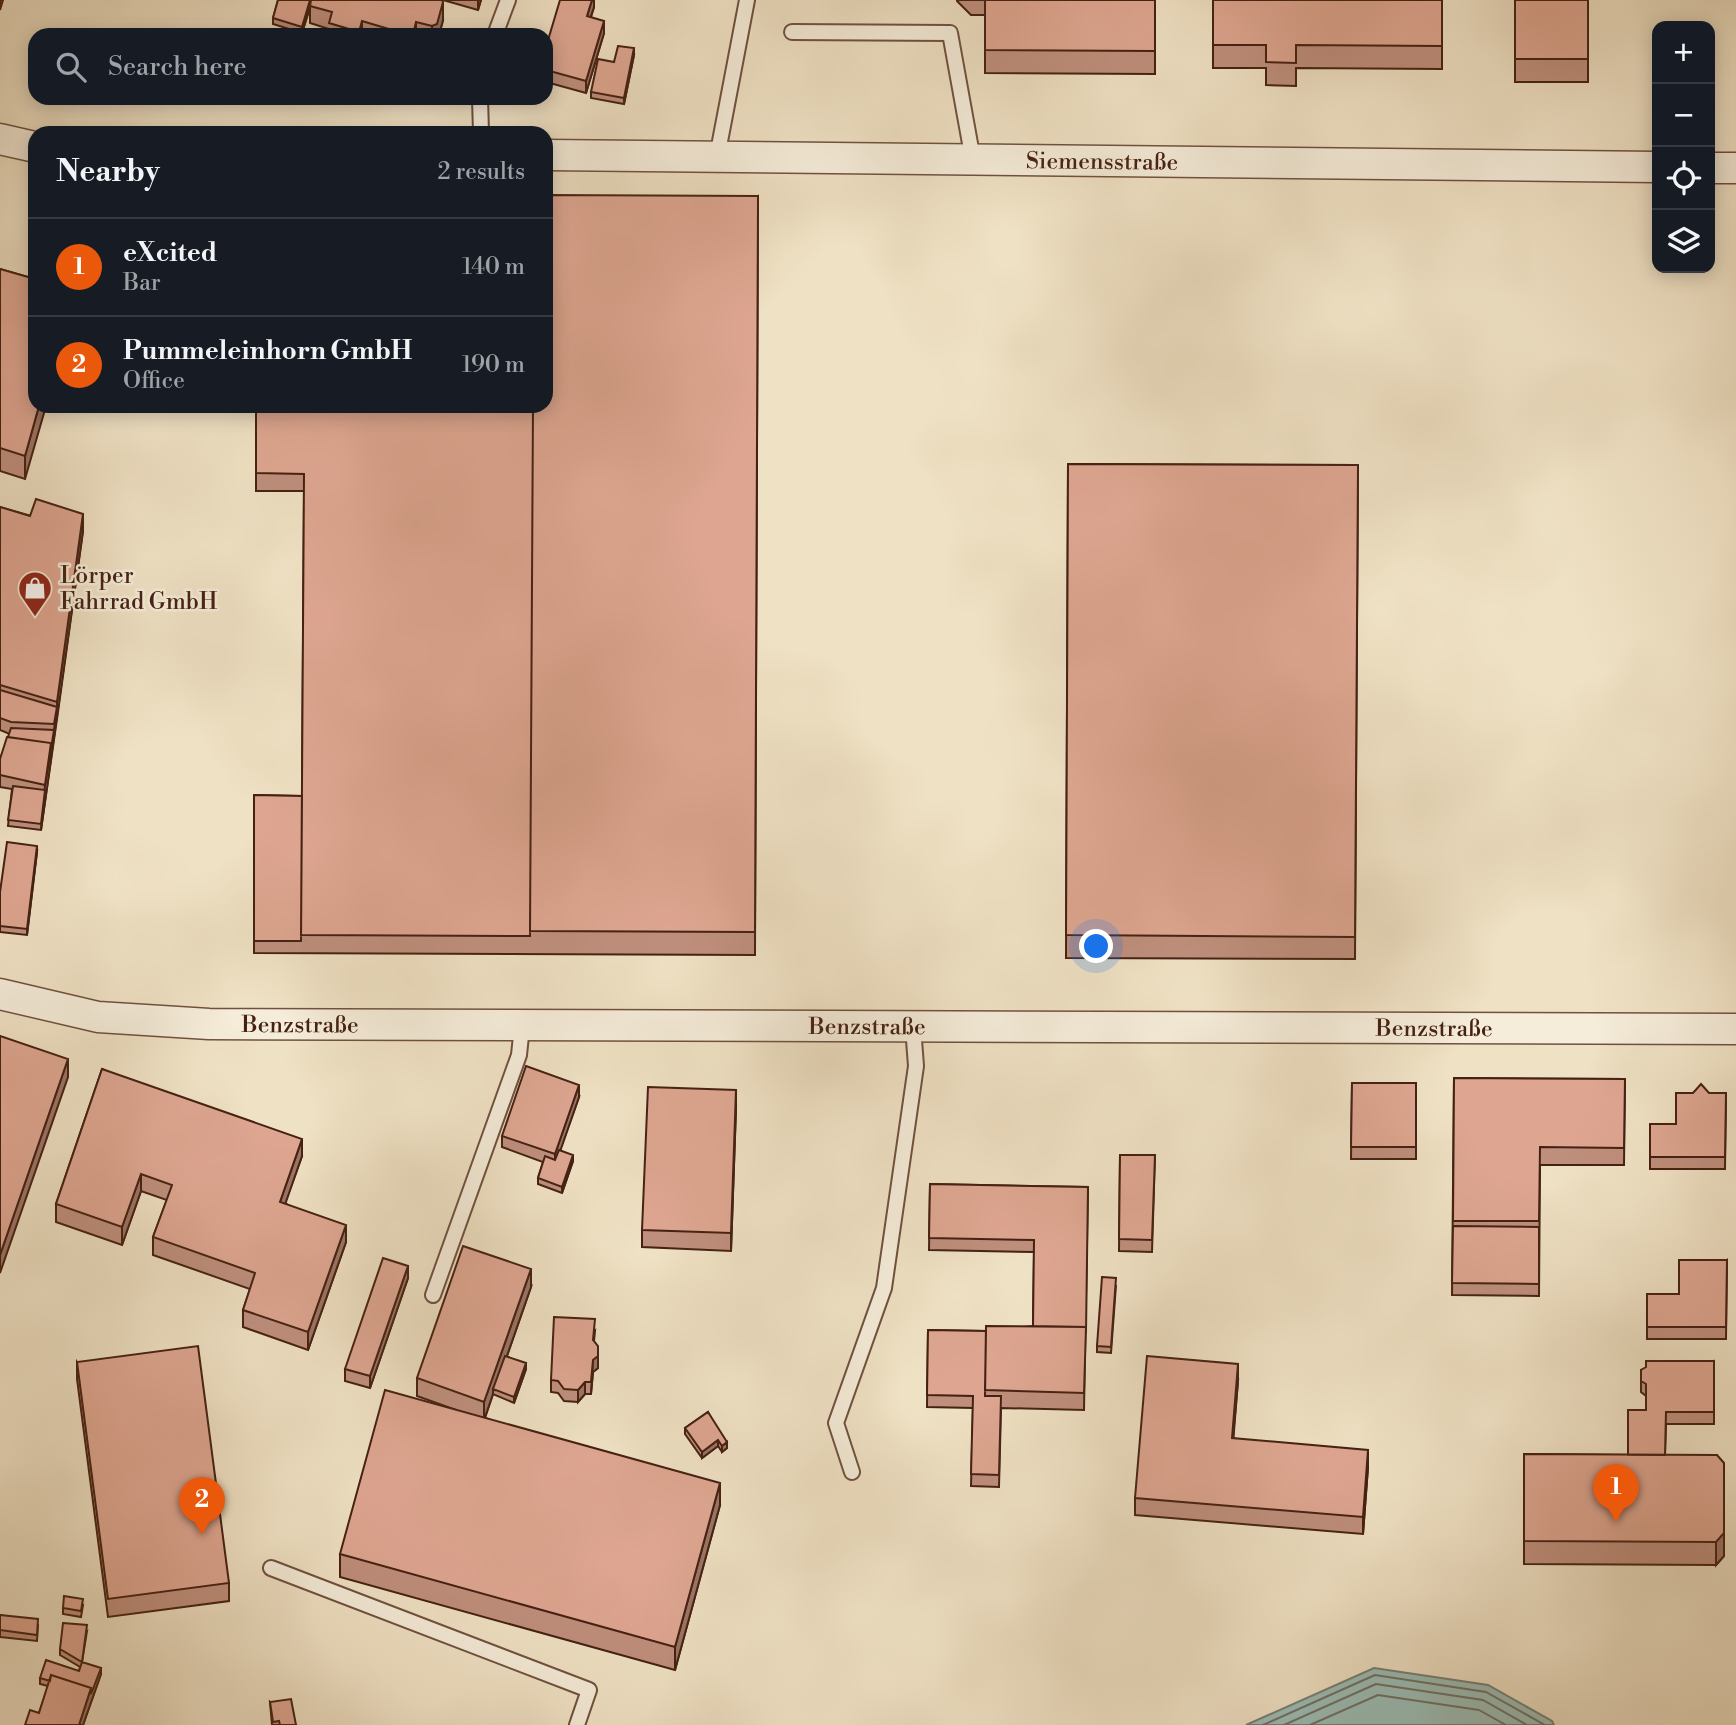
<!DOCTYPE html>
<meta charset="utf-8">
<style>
body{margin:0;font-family:"Libre Bodoni",serif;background:#242831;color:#f1f3f6}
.controls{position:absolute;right:21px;top:21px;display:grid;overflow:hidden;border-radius:14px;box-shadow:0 4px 18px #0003}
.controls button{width:63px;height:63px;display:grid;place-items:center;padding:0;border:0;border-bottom:2px solid #363941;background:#171b24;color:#f1f3f6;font:35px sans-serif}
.you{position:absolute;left:1097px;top:947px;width:24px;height:24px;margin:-18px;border:5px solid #fff;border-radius:50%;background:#1a73e8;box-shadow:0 0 0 10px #1a73e833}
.badge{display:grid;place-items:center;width:46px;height:46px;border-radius:50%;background:#ea580c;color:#fff;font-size:23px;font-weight:700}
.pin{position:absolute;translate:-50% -58px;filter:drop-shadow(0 2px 4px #0008)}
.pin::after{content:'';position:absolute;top:37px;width:24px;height:21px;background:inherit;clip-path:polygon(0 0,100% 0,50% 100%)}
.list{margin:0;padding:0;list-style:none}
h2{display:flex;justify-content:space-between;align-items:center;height:91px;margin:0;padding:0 28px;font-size:30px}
h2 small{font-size:23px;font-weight:400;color:#9ea1a6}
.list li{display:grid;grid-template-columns:46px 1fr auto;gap:21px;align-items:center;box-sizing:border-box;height:98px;padding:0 28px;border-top:2px solid #363941}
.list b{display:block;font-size:26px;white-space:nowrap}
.list p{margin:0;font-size:23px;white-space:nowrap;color:#9ea1a6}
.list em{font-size:23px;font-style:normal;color:#9ea1a6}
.icon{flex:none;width:38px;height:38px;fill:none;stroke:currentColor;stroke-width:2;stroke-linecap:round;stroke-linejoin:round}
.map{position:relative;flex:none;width:1736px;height:1725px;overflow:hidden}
.search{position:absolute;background:#171b24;box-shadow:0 4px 18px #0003;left:28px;top:28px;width:525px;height:77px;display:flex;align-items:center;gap:18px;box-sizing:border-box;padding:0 24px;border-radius:21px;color:#9ea1a6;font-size:26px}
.panel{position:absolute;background:#171b24;box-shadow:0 4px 18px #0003;left:28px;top:126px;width:525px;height:287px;border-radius:21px}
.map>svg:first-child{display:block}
.water{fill:#9abdb6;stroke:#787f75;stroke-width:2}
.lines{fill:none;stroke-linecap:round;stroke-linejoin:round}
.shore{stroke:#706f64;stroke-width:2}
.service-casing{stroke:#70513f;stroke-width:18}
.minor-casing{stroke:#70513f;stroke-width:33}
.service{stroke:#f5ecd9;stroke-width:14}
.minor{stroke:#f5ecd9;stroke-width:30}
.wall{fill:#bf8f7d;stroke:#452113;stroke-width:2}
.shaded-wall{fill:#9b7466;stroke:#452113;stroke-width:2}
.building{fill:#dea691;stroke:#452113;stroke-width:2}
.labels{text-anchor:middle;stroke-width:5;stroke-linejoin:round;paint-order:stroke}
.street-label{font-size:23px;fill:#452113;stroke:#f5ecd9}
.poi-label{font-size:23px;fill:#452113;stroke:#f5ecd9;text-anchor:start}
</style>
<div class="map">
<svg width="1736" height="1725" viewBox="0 0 1736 1725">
<rect width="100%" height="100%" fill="#efe1c4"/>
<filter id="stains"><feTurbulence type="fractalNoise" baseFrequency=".00286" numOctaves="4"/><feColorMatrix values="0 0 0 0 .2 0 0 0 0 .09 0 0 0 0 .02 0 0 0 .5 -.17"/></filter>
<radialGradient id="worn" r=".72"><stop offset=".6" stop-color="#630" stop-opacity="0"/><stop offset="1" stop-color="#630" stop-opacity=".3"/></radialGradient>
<path class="water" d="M 1374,1668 L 1488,1685 L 1552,1721 L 1554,1725 L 1246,1725 Z"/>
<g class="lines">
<path class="shore" d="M 1263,1725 L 1375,1675 L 1486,1692 L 1545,1725
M 1284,1725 L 1376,1684 L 1483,1700 L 1527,1725
M 1310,1725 L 1378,1695 L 1479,1710 L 1506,1725"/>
<g class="service-casing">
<path id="service" d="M 792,32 L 950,33 L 973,160
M 495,35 L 508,0
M 480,98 L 481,133
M 717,157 L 747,0
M 433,1295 L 519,1055 L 522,1026
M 852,1472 L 836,1423 L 884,1288 L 916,1066 L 913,1027
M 271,1568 L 589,1690 L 577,1725"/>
</g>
<g class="minor-casing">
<g id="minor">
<path d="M 0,139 L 35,147"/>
<path id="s1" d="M 546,155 L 1657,167"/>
<path d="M 1710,168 L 1736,168"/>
<path id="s2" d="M 0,994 L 98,1017 L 209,1024 L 1736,1029"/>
</g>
</g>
<use href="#service" class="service"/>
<use href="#minor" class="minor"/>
</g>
<path class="wall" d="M 278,0 L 443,20 L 439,35 L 329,35 L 329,29 L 310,23 L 310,8 L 302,33 L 273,24 L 273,18 Z
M 443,0 L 481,0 L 478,10 Z
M 594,0 L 594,7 L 591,17 L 604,33 L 586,93 L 546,82 L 546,47 Z
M 957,0 L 1155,0 L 1155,74 L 985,73 L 985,15 L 971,15 L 957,1 Z
M 1213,0 L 1442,0 L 1442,69 L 1296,68 L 1296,86 L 1266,85 L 1266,68 L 1213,68 Z
M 1515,0 L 1588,0 L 1588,82 L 1515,82 Z
M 634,55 L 624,104 L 591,98 L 591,92 L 614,62 Z
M 758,196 L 755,955 L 254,953 L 254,795 L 302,796 L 304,491 L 256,491 L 256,406 Z
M 0,269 L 35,279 L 25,479 L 0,471 Z
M 1068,464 L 1358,465 L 1355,959 L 1066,958 Z
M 0,507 L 83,531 L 41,830 L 8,826 L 12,789 L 0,787 L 0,759 L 10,734 L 0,730 Z
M 37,852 L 27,935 L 0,932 L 0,892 Z
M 102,1069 L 302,1156 L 285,1203 L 346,1242 L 308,1350 L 243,1327 L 243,1310 L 250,1289 L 153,1255 L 153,1237 L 167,1200 L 141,1191 L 122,1245 L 56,1222 L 56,1204 Z
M 1454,1078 L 1625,1079 L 1624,1165 L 1540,1165 L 1539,1296 L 1452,1295 Z
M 1352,1083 L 1416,1083 L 1416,1159 L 1351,1159 Z
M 1709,1093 L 1726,1093 L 1725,1169 L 1650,1169 L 1650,1124 L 1676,1124 Z
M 579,1097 L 560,1150 L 573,1161 L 562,1193 L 538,1184 L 538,1178 L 543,1162 L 502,1147 L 502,1136 Z
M 736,1108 L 731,1251 L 642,1247 L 642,1230 Z
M 1120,1155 L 1155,1155 L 1152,1252 L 1119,1251 Z
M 930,1184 L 1088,1187 L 1084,1410 L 1001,1408 L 999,1487 L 971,1486 L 973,1408 L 927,1407 L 928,1330 L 986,1331 L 1033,1326 L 1034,1252 L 929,1250 Z
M 1727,1260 L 1726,1339 L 1647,1339 L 1647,1294 L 1679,1294 Z
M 408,1278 L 370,1388 L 345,1381 L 345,1369 Z
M 1116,1285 L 1111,1353 L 1097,1352 L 1097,1346 Z
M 531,1287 L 507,1356 L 526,1369 L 514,1403 L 493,1394 L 485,1418 L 720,1505 L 675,1670 L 340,1577 L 340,1554 L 456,1410 L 417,1396 L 417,1378 Z
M 595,1331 L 594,1341 L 598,1368 L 593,1372 L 591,1394 L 585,1394 L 578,1402 L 564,1401 L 558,1393 L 551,1392 L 551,1380 Z
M 1714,1361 L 1714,1424 L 1666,1424 L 1665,1455 L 1717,1455 L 1724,1556 L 1716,1565 L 1524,1564 L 1524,1454 L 1628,1455 L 1646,1410 L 1646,1396 L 1641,1392 L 1641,1370 Z
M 77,1362 L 229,1583 L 229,1601 L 108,1617 L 77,1379 Z
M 1238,1381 L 1233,1438 L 1368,1467 L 1363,1534 L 1135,1515 L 1135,1498 Z
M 708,1412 L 727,1448 L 722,1452 L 718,1446 L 702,1458 L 685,1434 L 685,1428 Z
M 83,1605 L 81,1617 L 63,1614 L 63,1608 Z
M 0,1615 L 38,1625 L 37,1641 L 0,1637 Z
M 87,1631 L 82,1662 L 101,1674 L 83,1725 L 39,1713 L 48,1686 L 40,1684 L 40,1678 L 79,1671 L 80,1667 L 60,1655 L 60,1649 Z
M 270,1702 L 296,1725 L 272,1725 Z"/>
<path class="shaded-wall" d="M 0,0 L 3,0 L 0,10 Z
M 310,0 L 312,0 L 302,33 L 302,27 Z
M 478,0 L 481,0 L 478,10 Z
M 592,0 L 594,0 L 594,7 L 587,28 L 587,16 Z
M 443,2 L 443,20 L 439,35 L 432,35 L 432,26 Z
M 362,21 L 362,35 L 359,35 L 359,32 Z
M 604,21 L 604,33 L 586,93 L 586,81 Z
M 416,22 L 416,35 L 413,35 Z
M 634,48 L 634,55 L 624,104 L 624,98 Z
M 39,406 L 46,406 L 25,479 L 25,456 Z
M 83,514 L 83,531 L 57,719 L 57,702 Z
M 57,707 L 57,719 L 41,830 L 45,785 L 54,730 Z
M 37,846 L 37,852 L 27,935 L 27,929 Z
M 68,1059 L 68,1077 L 0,1273 L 0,1255 Z
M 579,1085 L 579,1097 L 555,1166 L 555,1154 Z
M 736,1090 L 736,1108 L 731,1251 L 731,1233 Z
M 302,1139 L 302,1156 L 280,1219 L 280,1202 Z
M 573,1155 L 573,1161 L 562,1193 L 562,1187 Z
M 141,1174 L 141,1191 L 122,1245 L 122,1227 Z
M 346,1225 L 346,1242 L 308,1350 L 308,1332 Z
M 408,1266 L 408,1278 L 370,1388 L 370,1376 Z
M 531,1269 L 531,1287 L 495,1390 L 493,1389 L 493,1394 L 484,1420 L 484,1402 Z
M 598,1346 L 598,1368 L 593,1372 L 591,1394 L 593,1360 Z
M 526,1363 L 526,1369 L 514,1403 L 514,1397 Z
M 1238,1364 L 1238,1381 L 1232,1456 L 1232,1438 Z
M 585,1382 L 585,1394 L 578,1402 L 578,1390 Z
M 718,1440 L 718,1446 L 702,1458 L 702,1452 Z
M 727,1442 L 727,1448 L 722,1452 L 722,1446 Z
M 1368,1450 L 1368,1467 L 1363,1534 L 1363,1517 Z
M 1724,1463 L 1724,1556 L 1716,1565 L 1716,1542 Z
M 720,1483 L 720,1505 L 675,1670 L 675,1647 Z
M 101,1668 L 101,1674 L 83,1725 L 79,1725 L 91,1688 Z"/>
<path class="building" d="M 278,0 L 310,0 L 302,27 L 273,18 Z
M 311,0 L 442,0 L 443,2 L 437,24 L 432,26 L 416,22 L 413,35 L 409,35 L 362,21 L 359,32 L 329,23 L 332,12 L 310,6 Z
M 560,0 L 592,0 L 587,16 L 604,21 L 586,81 L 546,70 L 546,47 Z
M 985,0 L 1155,0 L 1155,51 L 985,50 Z
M 1213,0 L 1442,0 L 1442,46 L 1296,45 L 1296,63 L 1266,62 L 1266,45 L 1213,45 Z
M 1515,0 L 1588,0 L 1588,59 L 1515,59 Z
M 618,46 L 634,48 L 624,98 L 591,92 L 598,59 L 614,62 Z
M 546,195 L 758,196 L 755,932 L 530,931 L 533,406 L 546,406 Z
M 0,269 L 35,279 L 35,406 L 39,406 L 25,456 L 0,448 Z
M 256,406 L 533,406 L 530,936 L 301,935 L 304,474 L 256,473 Z
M 1068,464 L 1358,465 L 1355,937 L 1066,935 Z
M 36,499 L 83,514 L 57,702 L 0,685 L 0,507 L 30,516 Z
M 0,690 L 57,707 L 54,724 L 11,722 L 0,718 Z
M 11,728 L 54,730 L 51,749 L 51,743 L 8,737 Z
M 7,737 L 51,743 L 45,785 L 0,775 L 0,759 Z
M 13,786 L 45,790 L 41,824 L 8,820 Z
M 254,795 L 302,796 L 301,941 L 254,941 Z
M 7,842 L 37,846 L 27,929 L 0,926 L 0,892 Z
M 0,1036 L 68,1059 L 0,1255 Z
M 526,1066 L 579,1085 L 555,1154 L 502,1136 Z
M 102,1069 L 302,1139 L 280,1202 L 346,1225 L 308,1332 L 243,1310 L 255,1273 L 153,1237 L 172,1185 L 141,1174 L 122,1227 L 56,1204 Z
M 1454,1078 L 1625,1079 L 1624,1148 L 1540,1147 L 1539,1221 L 1453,1221 Z
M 1352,1083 L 1416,1083 L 1416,1147 L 1351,1147 Z
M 1701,1084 L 1709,1093 L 1726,1093 L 1725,1157 L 1650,1157 L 1650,1124 L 1676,1124 L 1676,1093 L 1693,1093 Z
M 648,1087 L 736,1090 L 731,1233 L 642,1230 Z
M 559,1150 L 573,1155 L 562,1187 L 538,1178 L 545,1156 L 555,1160 Z
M 1120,1155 L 1155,1155 L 1152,1240 L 1119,1239 Z
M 930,1184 L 1088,1187 L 1086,1333 L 1086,1327 L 1033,1326 L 1034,1240 L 929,1238 Z
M 1453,1226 L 1539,1227 L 1539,1284 L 1452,1283 Z
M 463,1246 L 531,1269 L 484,1402 L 417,1378 Z
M 383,1258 L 408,1266 L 370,1376 L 345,1369 Z
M 1679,1260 L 1727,1260 L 1726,1327 L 1647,1327 L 1647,1294 L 1679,1294 Z
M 1102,1277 L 1116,1278 L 1111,1347 L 1097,1346 Z
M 554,1317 L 595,1319 L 593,1340 L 598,1346 L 598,1356 L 593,1360 L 591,1382 L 585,1382 L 578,1390 L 564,1389 L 558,1381 L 551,1380 Z
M 986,1326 L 1086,1327 L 1084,1393 L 985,1390 Z
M 928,1330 L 986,1331 L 985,1396 L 1001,1396 L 999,1475 L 971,1474 L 973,1396 L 927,1395 Z
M 198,1346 L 229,1583 L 108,1599 L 77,1362 Z
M 505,1356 L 526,1363 L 514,1397 L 493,1389 Z
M 1147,1356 L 1238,1364 L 1232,1438 L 1368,1450 L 1363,1517 L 1135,1498 Z
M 1646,1361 L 1714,1361 L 1714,1412 L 1666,1412 L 1665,1455 L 1628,1455 L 1628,1410 L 1646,1410 L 1646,1384 L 1641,1381 L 1641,1370 L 1646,1367 Z
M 385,1390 L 720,1483 L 675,1647 L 340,1554 Z
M 708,1412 L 727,1442 L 722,1446 L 718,1440 L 702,1452 L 685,1428 Z
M 1524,1454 L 1717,1455 L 1724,1463 L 1724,1533 L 1716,1542 L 1524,1541 Z
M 64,1596 L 83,1599 L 81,1611 L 63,1608 Z
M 0,1615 L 38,1619 L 37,1635 L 0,1630 Z
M 63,1623 L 87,1625 L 82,1662 L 60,1649 Z
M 46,1660 L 79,1671 L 82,1662 L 101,1668 L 91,1694 L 91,1688 L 51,1675 L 50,1681 L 40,1678 Z
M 51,1675 L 91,1688 L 79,1725 L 25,1725 L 30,1710 L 39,1713 Z
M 291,1699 L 296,1725 L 280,1725 L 279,1721 L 273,1722 L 270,1702 Z"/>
<defs>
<g id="shop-pin" transform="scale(1.75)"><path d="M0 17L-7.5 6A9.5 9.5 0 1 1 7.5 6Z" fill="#8f2418" stroke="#f5ecd9"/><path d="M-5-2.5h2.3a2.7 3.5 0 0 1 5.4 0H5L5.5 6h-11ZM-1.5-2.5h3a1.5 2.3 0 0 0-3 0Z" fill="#fff"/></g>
</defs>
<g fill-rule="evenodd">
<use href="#shop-pin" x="35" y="588"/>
</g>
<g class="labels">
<g class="street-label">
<text dy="8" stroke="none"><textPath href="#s1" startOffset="556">Siemensstraße</textPath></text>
<text dy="8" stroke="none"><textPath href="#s2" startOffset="303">Benzstraße</textPath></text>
<text dy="8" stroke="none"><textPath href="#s2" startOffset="870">Benzstraße</textPath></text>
<text dy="8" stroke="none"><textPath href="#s2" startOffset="1437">Benzstraße</textPath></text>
</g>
<g class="poi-label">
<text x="60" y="583">Lörper<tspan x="60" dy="26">Fahrrad GmbH</tspan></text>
</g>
</g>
<rect width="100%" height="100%" filter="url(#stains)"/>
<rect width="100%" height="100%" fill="url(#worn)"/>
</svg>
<div class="controls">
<button>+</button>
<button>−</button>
<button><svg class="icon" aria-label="locate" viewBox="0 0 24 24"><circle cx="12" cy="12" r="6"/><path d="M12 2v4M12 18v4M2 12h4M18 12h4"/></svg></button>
<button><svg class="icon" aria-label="layers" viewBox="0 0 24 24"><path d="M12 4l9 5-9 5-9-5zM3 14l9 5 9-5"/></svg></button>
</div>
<div class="you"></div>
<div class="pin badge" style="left:1616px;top:1522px">1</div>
<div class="pin badge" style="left:202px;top:1535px">2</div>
<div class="search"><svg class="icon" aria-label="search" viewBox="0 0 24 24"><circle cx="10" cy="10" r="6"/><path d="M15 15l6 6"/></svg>Search here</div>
<section class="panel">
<h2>Nearby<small>2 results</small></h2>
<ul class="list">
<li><span class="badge">1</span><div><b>eXcited</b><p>Bar</p></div><em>140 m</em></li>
<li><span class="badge">2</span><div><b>Pummeleinhorn GmbH</b><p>Office</p></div><em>190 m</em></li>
</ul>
</section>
</div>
